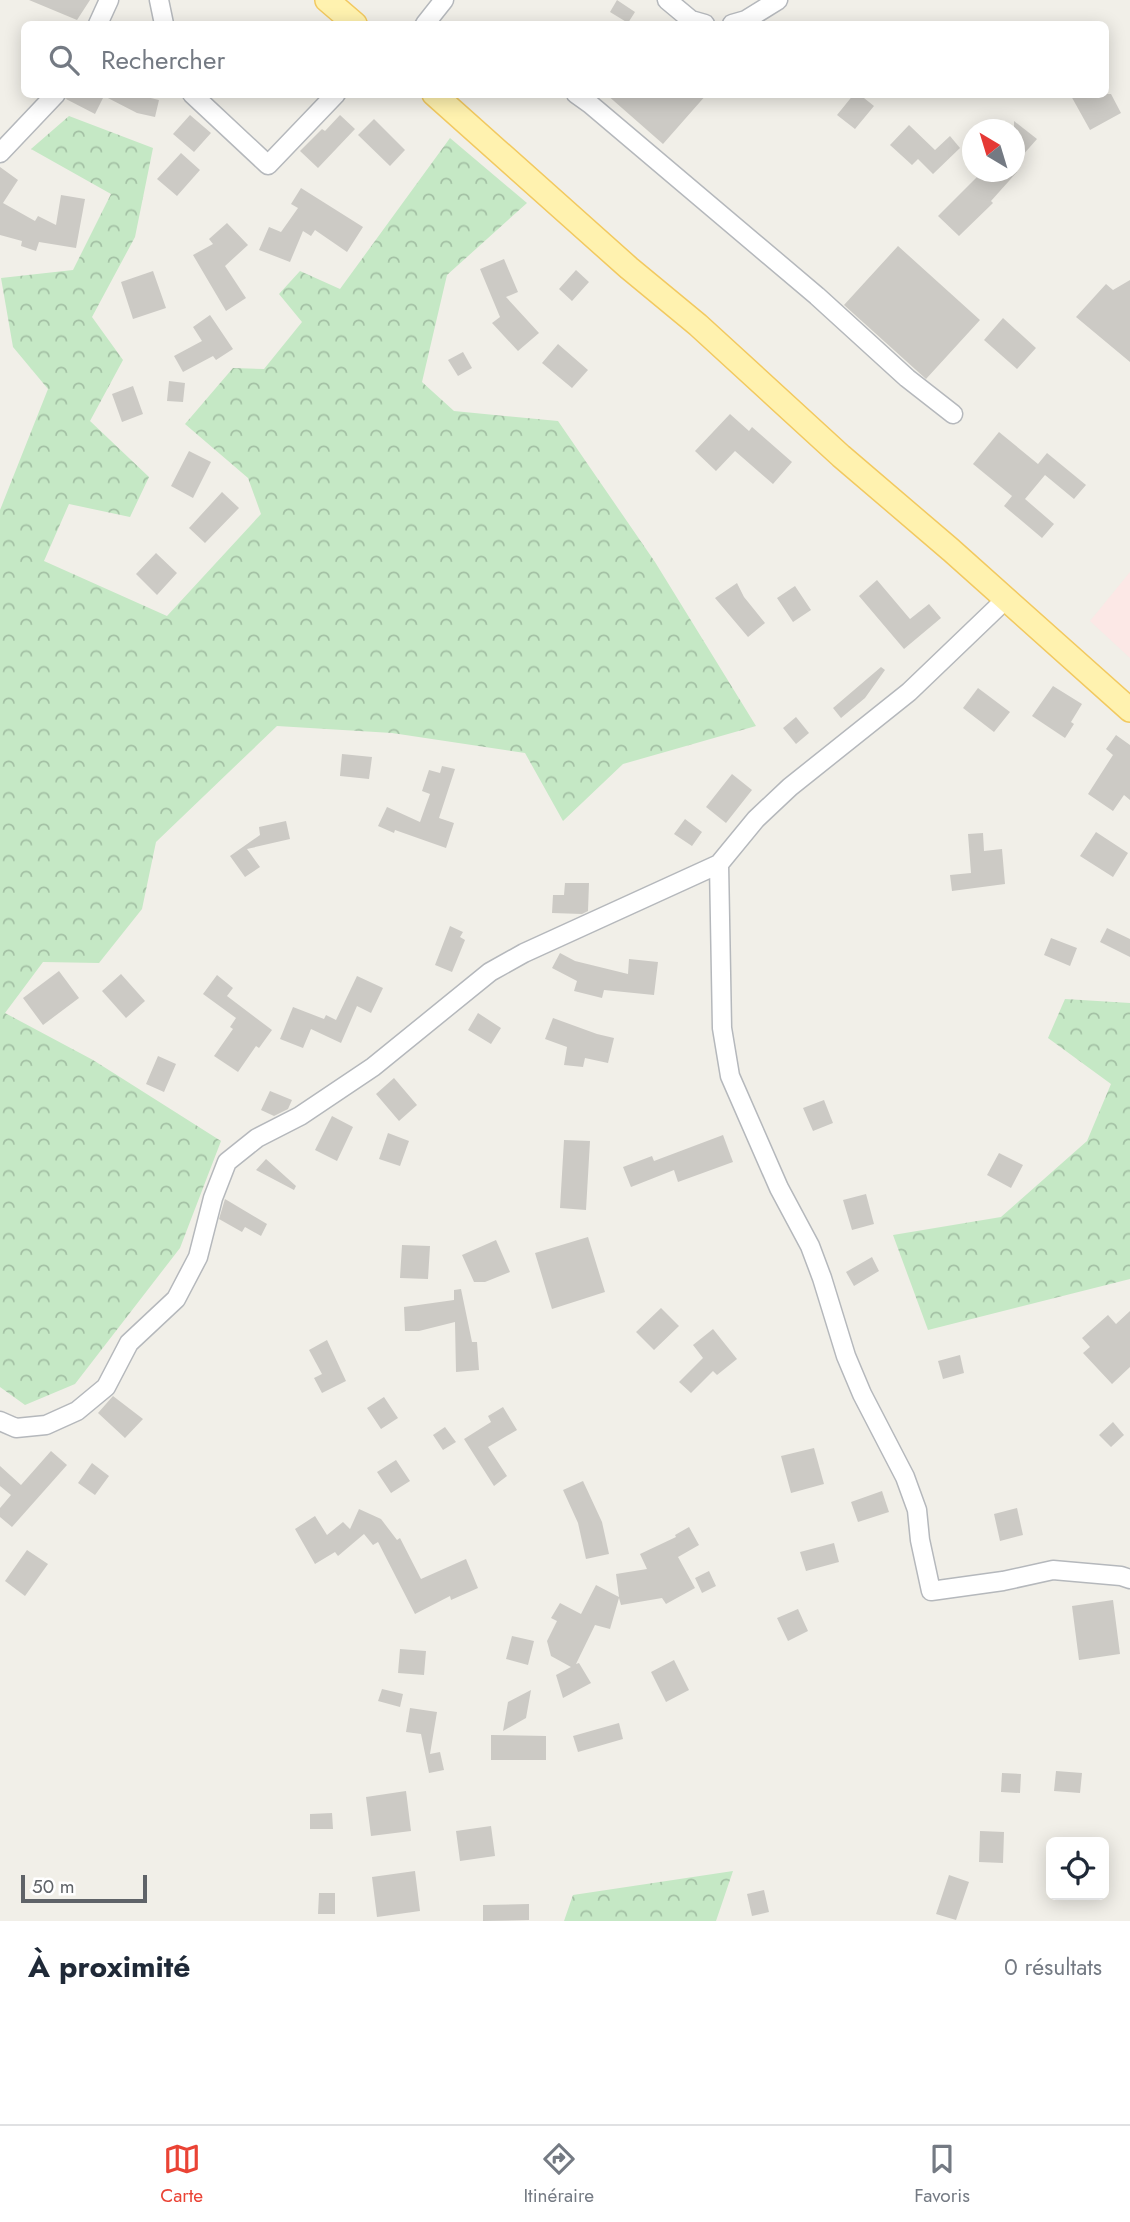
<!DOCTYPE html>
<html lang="fr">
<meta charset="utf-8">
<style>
body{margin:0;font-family:Jost,sans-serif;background:#f2f2f3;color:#1f2937}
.controls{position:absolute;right:21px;bottom:21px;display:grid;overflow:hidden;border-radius:10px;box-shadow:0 4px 18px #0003}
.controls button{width:63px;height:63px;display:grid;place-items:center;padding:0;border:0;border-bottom:2px solid #e0e1e3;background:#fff;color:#1f2937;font:35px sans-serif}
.compass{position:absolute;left:962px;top:119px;width:63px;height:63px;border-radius:50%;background:#fff;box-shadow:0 4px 18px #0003;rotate:322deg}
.scale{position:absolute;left:21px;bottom:18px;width:126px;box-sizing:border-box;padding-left:7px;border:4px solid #5f6368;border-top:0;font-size:19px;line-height:24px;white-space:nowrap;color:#5f6368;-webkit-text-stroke:5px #fff;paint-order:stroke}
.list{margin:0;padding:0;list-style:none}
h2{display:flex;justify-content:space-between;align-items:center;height:91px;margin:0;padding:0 28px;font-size:30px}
h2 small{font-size:23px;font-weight:400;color:#747a83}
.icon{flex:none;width:38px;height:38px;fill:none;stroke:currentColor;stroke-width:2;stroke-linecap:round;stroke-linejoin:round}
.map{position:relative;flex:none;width:1130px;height:1921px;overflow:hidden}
.search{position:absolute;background:#fff;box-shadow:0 4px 18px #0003;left:21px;right:21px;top:21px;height:77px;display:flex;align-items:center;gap:18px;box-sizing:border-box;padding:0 24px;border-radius:10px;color:#747a83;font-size:26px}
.sheet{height:203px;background:#fff}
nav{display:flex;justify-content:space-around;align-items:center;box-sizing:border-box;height:98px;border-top:2px solid #e0e1e3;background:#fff;font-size:19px;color:#747a83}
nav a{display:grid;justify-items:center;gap:4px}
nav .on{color:#ea4335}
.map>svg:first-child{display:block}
.medical{fill:#fce8e6}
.forest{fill:url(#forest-crowns)}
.building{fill:#cccac5}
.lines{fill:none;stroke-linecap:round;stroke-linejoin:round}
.minor-casing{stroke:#b5b8bc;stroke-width:21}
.major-casing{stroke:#f2c960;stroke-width:26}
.minor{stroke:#fff;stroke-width:18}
.major{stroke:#fff2af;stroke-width:23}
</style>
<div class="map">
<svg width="1130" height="1921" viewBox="0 0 1130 1921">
<defs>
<pattern id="forest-crowns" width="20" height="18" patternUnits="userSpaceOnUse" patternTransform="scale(1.75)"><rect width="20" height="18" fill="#c5e8c5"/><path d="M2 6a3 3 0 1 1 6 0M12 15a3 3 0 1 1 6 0" fill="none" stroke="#a3c0a4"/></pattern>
</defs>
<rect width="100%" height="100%" fill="#f1efe8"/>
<path class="medical" d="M 1130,572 L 1130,658 L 1090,621 Z"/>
<path class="forest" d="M 69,116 L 153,148 L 135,237 L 92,317 L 123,360 L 90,421 L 149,477 L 130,517 L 69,504 L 44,561 L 167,616 L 261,514 L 248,478 L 185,424 L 233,368 L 264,369 L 302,322 L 279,294 L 300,271 L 340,289 L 450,138 L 527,203 L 447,275 L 422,382 L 454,411 L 558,421 L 655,562 L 756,726 L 623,764 L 563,821 L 525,753 L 392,733 L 277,726 L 156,842 L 142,909 L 99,963 L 43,962 L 5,1013 L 93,1060 L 221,1141 L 180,1248 L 75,1384 L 25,1405 L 0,1387 L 0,510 L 48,389 L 13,347 L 1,278 L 73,270 L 111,194 L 31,149 Z
M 1065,999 L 1130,1003 L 1130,1279 L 928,1330 L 893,1235 L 1001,1217 L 1087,1141 L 1111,1084 L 1048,1038 Z
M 733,1871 L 716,1921 L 564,1921 L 573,1895 Z"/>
<path class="building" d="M 29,0 L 90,0 L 77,20 Z
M 617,0 L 635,12 L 628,23 L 610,12 Z
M 67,94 L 134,94 L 159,100 L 155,117 L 137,113 L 104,96 L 95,114 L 66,99 Z
M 606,94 L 707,94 L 663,144 Z
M 854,94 L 859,94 L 874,106 L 855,129 L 837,115 Z
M 1070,94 L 1111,94 L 1121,113 L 1090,130 Z
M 190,115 L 211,133 L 194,152 L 173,134 Z
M 340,115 L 355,129 L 318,168 L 300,151 L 322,129 L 325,131 Z
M 374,119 L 405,150 L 390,166 L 358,135 Z
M 1014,121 L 1037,139 L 1014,165 Z
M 909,125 L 935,150 L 950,136 L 960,148 L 933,174 L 918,159 L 912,165 L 890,145 Z
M 181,153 L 200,170 L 177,196 L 157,179 Z
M 0,167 L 18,180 L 3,203 L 35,221 L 38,216 L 56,225 L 61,195 L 85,199 L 76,248 L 39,242 L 36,251 L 21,246 L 22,241 L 0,235 Z
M 982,172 L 1017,172 L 991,201 L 993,203 L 959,236 L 938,216 Z
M 301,188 L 363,227 L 347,252 L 315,230 L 311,236 L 303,231 L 290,262 L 259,250 L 269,227 L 281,232 L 298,208 L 291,204 Z
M 227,223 L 248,245 L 225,266 L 246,298 L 226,311 L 193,255 L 213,244 L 209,239 Z
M 898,246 L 980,320 L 926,379 L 844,305 Z
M 504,259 L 518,292 L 506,297 L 539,333 L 518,351 L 492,323 L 500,317 L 480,269 Z
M 576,270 L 589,282 L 572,301 L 559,289 Z
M 153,271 L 166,308 L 133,319 L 121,282 Z
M 1130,280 L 1130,362 L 1076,317 L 1106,284 L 1113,290 Z
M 210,315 L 233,349 L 216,360 L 213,356 L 183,372 L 174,356 L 202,341 L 193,327 Z
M 1003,318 L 1036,348 L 1017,369 L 984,340 Z
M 558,344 L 588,370 L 572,388 L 542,363 Z
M 463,352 L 472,368 L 458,376 L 448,360 Z
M 169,381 L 185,383 L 183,402 L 167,401 Z
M 133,386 L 143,414 L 122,422 L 112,394 Z
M 730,414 L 749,431 L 752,427 L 792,462 L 773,484 L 735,451 L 716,471 L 695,451 Z
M 999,432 L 1038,464 L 1047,453 L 1086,485 L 1074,499 L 1045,475 L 1025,499 L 1054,524 L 1042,538 L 1004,506 L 1012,496 L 973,464 Z
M 189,451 L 211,462 L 193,498 L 171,486 Z
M 222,492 L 239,508 L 205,543 L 189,528 Z
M 156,553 L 177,573 L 157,595 L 136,574 Z
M 877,580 L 910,619 L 929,604 L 941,618 L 904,649 L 859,596 Z
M 737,583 L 744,597 L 765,623 L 748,637 L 715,598 Z
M 795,586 L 811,610 L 793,622 L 777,598 Z
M 881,667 L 885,670 L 865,698 L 841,718 L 833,708 Z
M 1053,686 L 1082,704 L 1071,722 L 1074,724 L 1065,738 L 1032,716 Z
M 978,688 L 1010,712 L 994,732 L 963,708 Z
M 796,717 L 809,733 L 796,744 L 783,728 Z
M 1116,735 L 1130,745 L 1130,800 L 1124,795 L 1113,811 L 1088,794 L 1113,755 L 1106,749 Z
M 342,754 L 372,757 L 369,779 L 340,776 Z
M 442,766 L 455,769 L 439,818 L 454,823 L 446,848 L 395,830 L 394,833 L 378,826 L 387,807 L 420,822 L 430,794 L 422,791 L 429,770 L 440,773 Z
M 732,774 L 752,790 L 726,823 L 706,807 Z
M 685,819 L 702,832 L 692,846 L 674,834 Z
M 286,821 L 290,839 L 247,849 L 260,867 L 245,877 L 230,856 L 260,835 L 259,827 Z
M 1096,832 L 1128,853 L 1113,877 L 1080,856 Z
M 983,833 L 984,851 L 1002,849 L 1005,884 L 952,891 L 950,875 L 971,873 L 968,834 Z
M 565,883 L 589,883 L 588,911 L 582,914 L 552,913 L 553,895 L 564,895 Z
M 450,926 L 463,932 L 460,937 L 465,940 L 452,972 L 435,965 Z
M 1107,928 L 1130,939 L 1130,957 L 1100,942 Z
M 1051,938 L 1077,948 L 1070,966 L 1044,955 Z
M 560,953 L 575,961 L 628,974 L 629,959 L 658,962 L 654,995 L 604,990 L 602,998 L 574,991 L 577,981 L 552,968 Z
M 59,971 L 79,998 L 43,1025 L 23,998 Z
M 121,974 L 145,1001 L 126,1018 L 102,991 Z
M 217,975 L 233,988 L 227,996 L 272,1030 L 259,1048 L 256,1046 L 238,1072 L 214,1056 L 233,1029 L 230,1027 L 236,1018 L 203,994 Z
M 357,976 L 383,988 L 371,1013 L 357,1006 L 341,1043 L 311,1029 L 303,1048 L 280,1039 L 293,1007 L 324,1019 L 326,1015 L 336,1020 Z
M 478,1013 L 501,1028 L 491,1044 L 468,1030 Z
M 553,1018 L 597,1034 L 614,1038 L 608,1063 L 585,1058 L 583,1067 L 564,1065 L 567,1047 L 545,1039 Z
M 158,1056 L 176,1064 L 164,1092 L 146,1084 Z
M 394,1078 L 417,1105 L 399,1121 L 376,1094 Z
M 270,1091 L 292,1100 L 288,1109 L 274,1116 L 261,1110 Z
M 824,1100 L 833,1123 L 813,1131 L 803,1108 Z
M 332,1116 L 353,1127 L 337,1161 L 315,1150 Z
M 388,1133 L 409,1141 L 400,1166 L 379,1159 Z
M 723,1135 L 733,1162 L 678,1182 L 674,1170 L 631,1187 L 623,1167 L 652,1156 L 654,1161 Z
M 564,1140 L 590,1141 L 586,1210 L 560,1208 Z
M 999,1153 L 1023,1165 L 1011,1188 L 987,1175 Z
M 266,1159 L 296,1186 L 294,1190 L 256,1170 Z
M 866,1194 L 874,1224 L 852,1230 L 843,1200 Z
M 225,1199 L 267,1224 L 261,1236 L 245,1227 L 242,1232 L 219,1219 Z
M 588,1237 L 605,1292 L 552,1309 L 535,1253 Z
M 496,1240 L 510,1272 L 485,1282 L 474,1282 L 462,1255 Z
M 402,1245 L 430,1246 L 428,1279 L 400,1278 Z
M 872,1257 L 879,1271 L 854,1286 L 846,1272 Z
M 461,1289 L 472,1342 L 477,1342 L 479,1370 L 456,1372 L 455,1322 L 419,1331 L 405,1331 L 404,1307 L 454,1300 L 454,1290 Z
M 661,1308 L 679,1326 L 654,1350 L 636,1332 Z
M 1130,1311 L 1130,1367 L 1112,1384 L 1083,1353 L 1090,1347 L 1082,1338 L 1108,1315 L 1116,1324 Z
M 713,1329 L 737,1359 L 717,1375 L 713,1371 L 691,1393 L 679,1382 L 703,1358 L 693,1345 Z
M 327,1340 L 346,1381 L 322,1393 L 314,1378 L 322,1374 L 309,1350 Z
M 960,1355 L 964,1373 L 943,1379 L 938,1361 Z
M 113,1396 L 143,1419 L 125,1438 L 98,1413 Z
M 384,1397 L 398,1418 L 381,1429 L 367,1408 Z
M 503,1407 L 517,1430 L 488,1447 L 507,1476 L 494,1486 L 464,1439 L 491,1422 L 488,1416 Z
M 1113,1422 L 1124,1435 L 1111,1447 L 1099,1435 Z
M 445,1427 L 456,1442 L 443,1450 L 433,1435 Z
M 814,1448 L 824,1484 L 791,1493 L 781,1456 Z
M 51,1451 L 67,1465 L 12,1527 L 0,1517 L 0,1508 L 11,1495 L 0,1486 L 0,1466 L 21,1485 Z
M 396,1460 L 410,1481 L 391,1493 L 377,1472 Z
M 92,1463 L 109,1476 L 95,1495 L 78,1483 Z
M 583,1481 L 602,1522 L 609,1554 L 586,1559 L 578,1523 L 563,1490 Z
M 882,1491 L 889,1512 L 858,1522 L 851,1502 Z
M 1017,1508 L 1023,1535 L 1000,1541 L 994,1514 Z
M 359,1509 L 381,1519 L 397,1540 L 400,1538 L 421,1579 L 466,1559 L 478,1588 L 451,1600 L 450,1596 L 415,1614 L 378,1542 L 373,1545 L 364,1534 L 338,1556 L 335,1552 L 315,1564 L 295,1529 L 315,1516 L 327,1535 L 343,1522 L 350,1529 Z
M 689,1527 L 699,1545 L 678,1557 L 695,1588 L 666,1604 L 662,1598 L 621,1605 L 619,1598 L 610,1629 L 595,1625 L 576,1664 L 579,1663 L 591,1683 L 563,1698 L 556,1675 L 571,1667 L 551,1656 L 547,1641 L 557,1621 L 551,1618 L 560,1603 L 581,1614 L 596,1585 L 619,1597 L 616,1574 L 647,1569 L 640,1554 L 676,1537 L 675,1535 Z
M 834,1543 L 839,1562 L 806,1571 L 800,1552 Z
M 27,1550 L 48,1564 L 25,1596 L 5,1581 Z
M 709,1571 L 716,1586 L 702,1593 L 695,1578 Z
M 1113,1600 L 1120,1654 L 1079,1660 L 1072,1606 Z
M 798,1609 L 808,1631 L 788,1641 L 777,1618 Z
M 512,1636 L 534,1641 L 528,1665 L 506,1659 Z
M 400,1649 L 426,1651 L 424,1675 L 398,1673 Z
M 674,1660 L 689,1690 L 666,1702 L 651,1672 Z
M 382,1689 L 403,1694 L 400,1707 L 378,1701 Z
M 531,1690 L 526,1718 L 503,1731 L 508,1702 Z
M 410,1708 L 437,1712 L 430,1754 L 440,1752 L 444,1770 L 429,1773 L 421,1734 L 406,1732 Z
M 619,1723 L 623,1739 L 578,1752 L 573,1736 Z
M 491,1735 L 546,1736 L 546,1760 L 491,1760 Z
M 1056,1771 L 1082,1773 L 1080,1793 L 1054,1791 Z
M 1002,1773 L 1021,1774 L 1020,1793 L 1001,1792 Z
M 406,1791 L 411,1831 L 371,1836 L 366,1797 Z
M 332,1813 L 333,1829 L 310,1829 L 310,1814 Z
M 491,1826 L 495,1856 L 460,1861 L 456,1831 Z
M 980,1831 L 1004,1832 L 1003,1863 L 979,1862 Z
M 415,1871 L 420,1911 L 377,1917 L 372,1877 Z
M 949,1875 L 969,1882 L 956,1920 L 936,1914 Z
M 764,1890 L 769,1912 L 752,1916 L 747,1894 Z
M 319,1893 L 335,1893 L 335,1914 L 318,1914 Z
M 529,1904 L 529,1920 L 483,1921 L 483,1905 Z"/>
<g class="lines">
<g class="minor-casing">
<path id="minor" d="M 159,0 L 164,24
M 667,0 L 691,20 L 705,24
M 98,24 L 109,0
M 425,24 L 444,0
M 732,24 L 746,20 L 778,0
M 192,94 L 268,165 L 336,94
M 576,94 L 590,104 L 817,296 L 907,378 L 953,414
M 0,153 L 56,94
M 719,864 L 722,1028 L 730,1076 L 779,1188 L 810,1246 L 822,1278 L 846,1356 L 862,1394 L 905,1477 L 917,1510 L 920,1540 L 931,1591 L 1003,1581 L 1053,1570 L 1121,1576 L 1130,1579
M 0,1421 L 16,1428 L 46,1425 L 77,1411 L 106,1387 L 129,1343 L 176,1299 L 198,1257 L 213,1198 L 227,1162 L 257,1138 L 300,1116 L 373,1067 L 490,972 L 524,953 L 719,864 L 756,819 L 790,787 L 909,692 L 1005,600"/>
</g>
<g class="major-casing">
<path id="major" d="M 327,0 L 355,24
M 434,94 L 629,268 L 698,325 L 841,456 L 951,550 L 1130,710"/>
</g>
<use href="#minor" class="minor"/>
<use href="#major" class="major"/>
</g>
</svg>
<div class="controls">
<button><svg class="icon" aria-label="locate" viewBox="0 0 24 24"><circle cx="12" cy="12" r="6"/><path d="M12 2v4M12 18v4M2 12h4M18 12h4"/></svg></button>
</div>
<svg class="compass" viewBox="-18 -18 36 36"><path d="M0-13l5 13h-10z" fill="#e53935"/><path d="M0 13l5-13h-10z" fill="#747a83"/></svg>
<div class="scale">50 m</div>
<div class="search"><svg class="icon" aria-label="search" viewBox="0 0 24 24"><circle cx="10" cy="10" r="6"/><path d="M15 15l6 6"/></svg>Rechercher</div>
</div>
<section class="sheet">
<h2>À proximité<small>0 résultats</small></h2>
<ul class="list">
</ul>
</section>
<nav>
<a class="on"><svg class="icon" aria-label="map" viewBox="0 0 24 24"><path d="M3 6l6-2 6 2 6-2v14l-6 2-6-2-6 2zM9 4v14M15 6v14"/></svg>Carte</a>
<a><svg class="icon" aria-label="directions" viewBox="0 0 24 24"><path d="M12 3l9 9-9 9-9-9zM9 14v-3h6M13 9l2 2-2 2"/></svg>Itinéraire</a>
<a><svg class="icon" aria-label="saved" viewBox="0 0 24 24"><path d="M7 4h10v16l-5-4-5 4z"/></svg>Favoris</a>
</nav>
